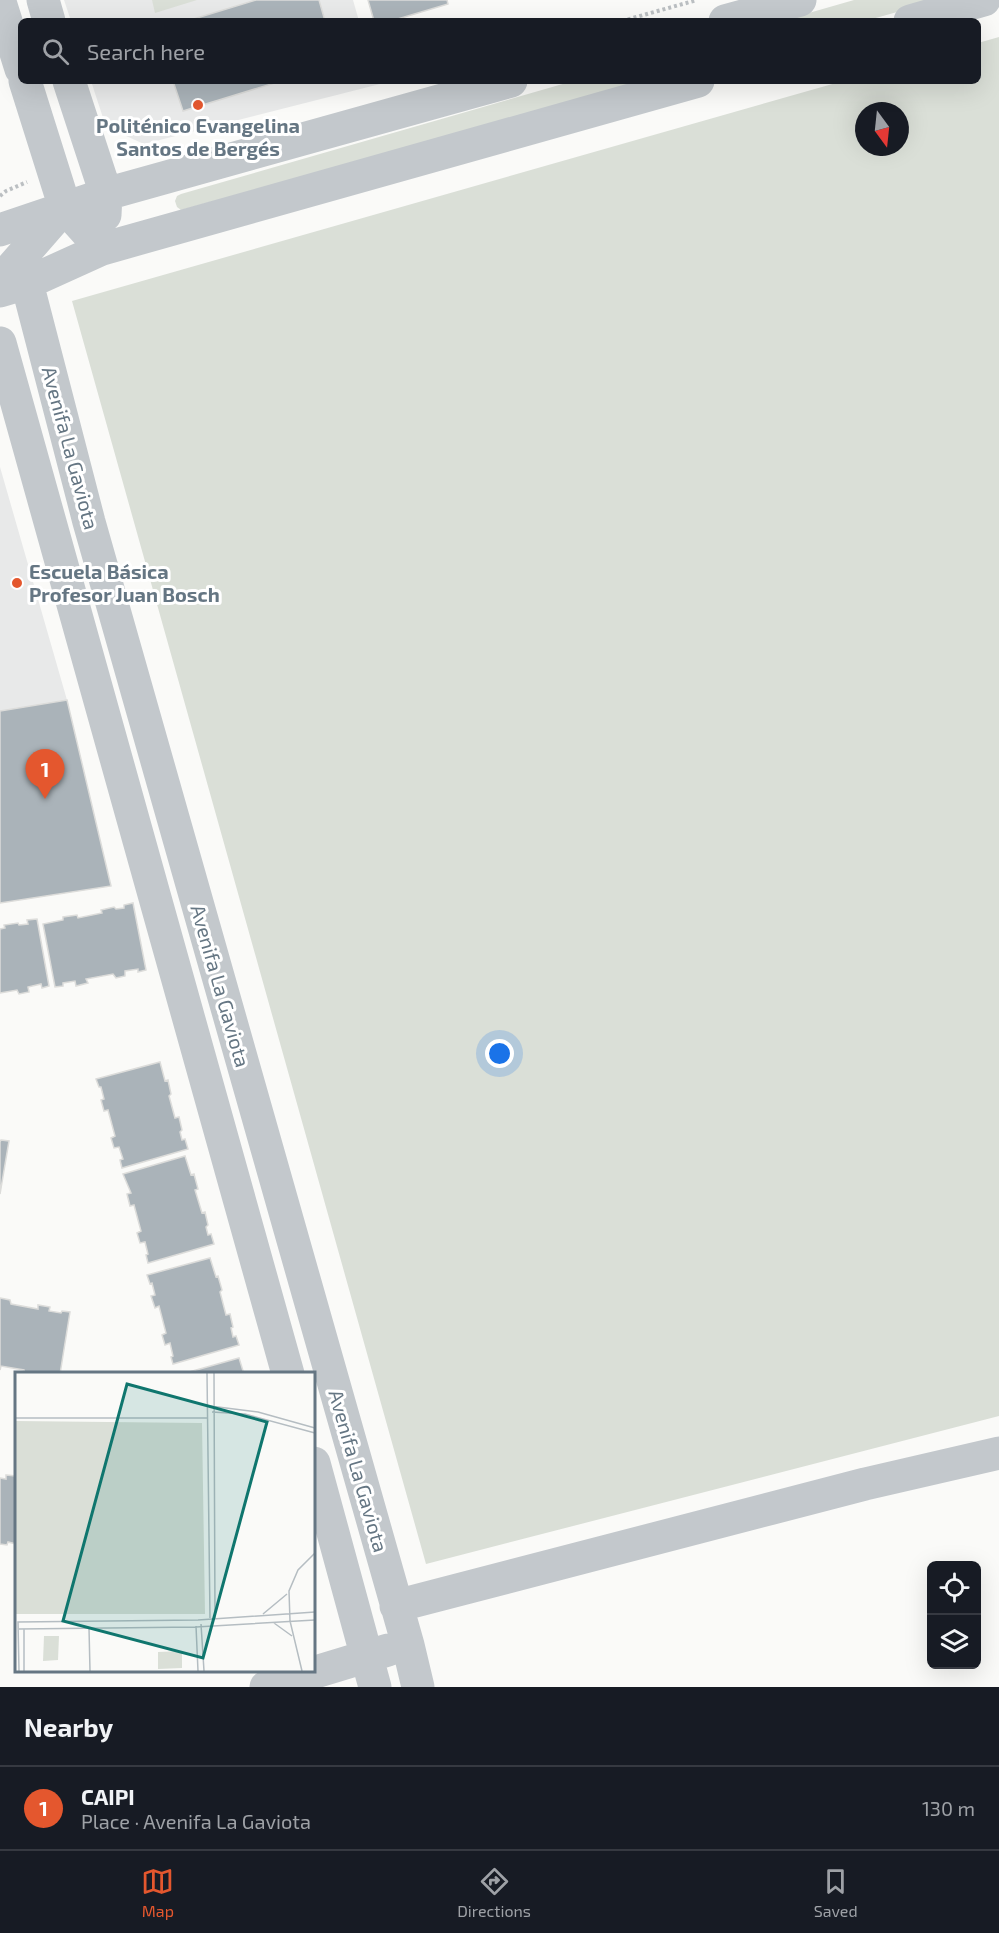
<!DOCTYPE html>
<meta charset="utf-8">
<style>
body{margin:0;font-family:"Exo 2",sans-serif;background:#242831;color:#f1f3f6}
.controls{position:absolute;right:18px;bottom:18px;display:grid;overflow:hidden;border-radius:9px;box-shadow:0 6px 24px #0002}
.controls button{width:54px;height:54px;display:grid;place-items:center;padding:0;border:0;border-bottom:2px solid #363941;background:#171b24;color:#f1f3f6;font:30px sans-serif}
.compass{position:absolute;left:855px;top:102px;width:54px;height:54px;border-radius:50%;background:#171b24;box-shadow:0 6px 24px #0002;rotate:165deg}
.you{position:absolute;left:500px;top:1054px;width:21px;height:21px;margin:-15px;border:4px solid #fff;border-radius:50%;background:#1a73e8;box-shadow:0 0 0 9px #1a73e833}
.badge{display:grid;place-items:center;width:39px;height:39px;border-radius:50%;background:#e4572e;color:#fff;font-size:20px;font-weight:700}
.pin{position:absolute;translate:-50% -50px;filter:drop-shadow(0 2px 3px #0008)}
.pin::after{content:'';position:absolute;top:32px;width:21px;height:18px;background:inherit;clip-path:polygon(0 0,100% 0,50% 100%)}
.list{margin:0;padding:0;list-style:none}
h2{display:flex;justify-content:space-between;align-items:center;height:78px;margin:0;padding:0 24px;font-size:26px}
h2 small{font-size:20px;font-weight:400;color:#9ea1a6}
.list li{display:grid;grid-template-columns:39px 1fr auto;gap:18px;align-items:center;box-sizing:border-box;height:84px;padding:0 24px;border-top:2px solid #363941}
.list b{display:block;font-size:22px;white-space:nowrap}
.list p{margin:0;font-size:20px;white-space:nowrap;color:#9ea1a6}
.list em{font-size:20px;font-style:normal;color:#9ea1a6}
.icon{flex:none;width:33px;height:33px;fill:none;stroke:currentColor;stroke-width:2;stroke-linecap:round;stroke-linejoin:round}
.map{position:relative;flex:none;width:999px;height:1687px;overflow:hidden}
.search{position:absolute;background:#171b24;box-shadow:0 6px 24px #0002;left:18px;right:18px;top:18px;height:66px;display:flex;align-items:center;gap:15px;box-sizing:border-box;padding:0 21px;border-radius:9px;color:#9ea1a6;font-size:22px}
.sheet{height:162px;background:#171b24}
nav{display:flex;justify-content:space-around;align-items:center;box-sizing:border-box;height:84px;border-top:2px solid #363941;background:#171b24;font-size:16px;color:#9ea1a6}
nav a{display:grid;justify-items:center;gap:3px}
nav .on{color:#e4572e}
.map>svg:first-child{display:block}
.built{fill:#e8e9e9}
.grass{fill:#dadfd7;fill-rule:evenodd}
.building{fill:#aab3b9;stroke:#dcdcda;stroke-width:1.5}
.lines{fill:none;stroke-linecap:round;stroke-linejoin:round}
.path{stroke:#bbbfc2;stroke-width:4;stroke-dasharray:3 3;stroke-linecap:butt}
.minor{stroke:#c3c8cc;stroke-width:33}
.poi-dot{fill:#e4572e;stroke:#fff;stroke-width:2}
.labels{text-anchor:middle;stroke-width:6;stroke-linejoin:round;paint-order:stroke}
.poi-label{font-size:20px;font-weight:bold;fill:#657683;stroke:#fff}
.street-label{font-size:20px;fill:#657683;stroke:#fff}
.inset-road{fill:none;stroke:#b5bdc2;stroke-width:1.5}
.view{fill:#0f766e;fill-opacity:0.15;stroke:#0f766e;stroke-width:3}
.inset-edge{fill:none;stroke:#657683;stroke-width:3}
</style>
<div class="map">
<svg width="999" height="1687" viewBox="0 0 999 1687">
<rect width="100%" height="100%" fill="#fafaf8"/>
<path class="built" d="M 64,0 L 353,0 L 359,21 L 71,21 Z
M 91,81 L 379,81 L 380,84 L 144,144 L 106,127 Z
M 0,467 L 67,700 L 0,711 Z"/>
<path class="grass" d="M 152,0 L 197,0 L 155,13 Z
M 854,0 L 940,0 L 865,21 L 781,21 Z
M 999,37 L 999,1416 L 426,1564 L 72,301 L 843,81 L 978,81 L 978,43 ZM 864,111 L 900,111 L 900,147 L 864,147 Z
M 573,81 L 651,81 L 181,210 L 177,207 L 175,201 L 177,196 L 181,194 Z"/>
<path class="building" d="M 256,0 L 319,0 L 325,21 L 187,21 Z
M 368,0 L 447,0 L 448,4 L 391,21 L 374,21 Z
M 173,81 L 281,81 L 183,111 Z
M 67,700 L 111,886 L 0,903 L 0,711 Z
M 133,903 L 146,970 L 138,972 L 138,969 L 125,971 L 125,976 L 116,978 L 113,974 L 86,979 L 88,983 L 76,986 L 75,981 L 63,983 L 63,986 L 55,987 L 43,924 L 63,920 L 63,917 L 77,915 L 78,918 L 102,913 L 101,910 L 114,907 L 116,909 L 124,908 L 124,905 Z
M 37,919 L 49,986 L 42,988 L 41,984 L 28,987 L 29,992 L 19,994 L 17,990 L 0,993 L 0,929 L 5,928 L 4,925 L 18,923 L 19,925 L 28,924 L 27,920 Z
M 160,1062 L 165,1081 L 168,1080 L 171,1094 L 169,1096 L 175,1118 L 179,1117 L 182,1130 L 180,1132 L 182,1140 L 185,1139 L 188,1149 L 122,1168 L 120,1160 L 123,1159 L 119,1147 L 114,1148 L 111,1138 L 115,1136 L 108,1110 L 104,1111 L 101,1100 L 104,1099 L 101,1087 L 99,1087 L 96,1079 Z
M 1,1140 L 9,1141 L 0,1194 L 0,1142 Z
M 185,1156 L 191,1175 L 194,1174 L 198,1189 L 195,1190 L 202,1213 L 205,1212 L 208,1225 L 206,1227 L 208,1235 L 211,1234 L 214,1244 L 148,1263 L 146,1255 L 148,1254 L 145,1242 L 140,1243 L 137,1233 L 141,1231 L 134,1205 L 130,1206 L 127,1194 L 131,1193 L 123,1174 Z
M 210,1258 L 216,1277 L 218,1276 L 222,1290 L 220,1292 L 226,1315 L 230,1314 L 233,1327 L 231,1328 L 233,1337 L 236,1336 L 239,1345 L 173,1364 L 171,1357 L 173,1356 L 170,1343 L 165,1345 L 162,1335 L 166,1333 L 159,1306 L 155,1308 L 151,1296 L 155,1295 L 152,1283 L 150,1284 L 147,1275 Z
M 0,1298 L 10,1300 L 11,1304 L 38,1309 L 38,1305 L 50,1307 L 49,1311 L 61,1313 L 62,1311 L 70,1312 L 60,1374 L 27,1374 L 25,1373 L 24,1370 L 1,1366 L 0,1370 Z
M 239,1358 L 244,1374 L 182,1374 Z
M 6,1475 L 16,1476 L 16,1544 L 8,1542 L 7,1545 L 0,1544 L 0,1478 L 6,1479 Z"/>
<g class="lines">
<path class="path" d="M 622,21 L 697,0
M 0,196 L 6,191 L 27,182"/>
<path class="minor" d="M 43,0 L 49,21
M 0,2 L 21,69
M 725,21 L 800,0
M 910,21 L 984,0
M 25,81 L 65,208 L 102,249
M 69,81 L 106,194 L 105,215
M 0,230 L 106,194 L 511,81
M 0,281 L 63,209
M 27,283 L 89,522 L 408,1645 L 418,1687
M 0,291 L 27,283 L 102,249 L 698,81
M 0,343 L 288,1374
M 314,1463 L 375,1687
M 396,1606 L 865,1484 L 999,1453
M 266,1687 L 388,1650"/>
</g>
<g class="poi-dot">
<circle cx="198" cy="105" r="6"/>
<circle cx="17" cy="583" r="6"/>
</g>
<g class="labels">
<g class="poi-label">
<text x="198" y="133">Politénico Evangelina<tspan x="198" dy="23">Santos de Bergés</tspan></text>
<text x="29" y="579" text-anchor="start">Escuela Básica<tspan x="29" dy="23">Profesor Juan Bosch</tspan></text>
</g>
<g class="street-label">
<text transform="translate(70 448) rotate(75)" y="7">Avenifa La Gaviota</text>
<text transform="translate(220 986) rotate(74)" y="7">Avenifa La Gaviota</text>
<text transform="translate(358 1471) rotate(74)" y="7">Avenifa La Gaviota</text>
</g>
</g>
<g transform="translate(15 1372)">
<rect width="300" height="300" fill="#fafaf8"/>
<path d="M 0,49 L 187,51 L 190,242 L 0,242 ZM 167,279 L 167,296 L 143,297 L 143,280 Z" fill="#dadfd7"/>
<path d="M 29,264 L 44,264 L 43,288 L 28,289 Z" fill="#dadfd7"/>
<path class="inset-road" d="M 192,1 L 195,246M 199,1 L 200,246M 195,34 L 243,40 L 300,56M 197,40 L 230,42 L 300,61M 0,46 L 193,46M 248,242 L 272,222M 259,251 L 277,264M 186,252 L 189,299M 181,254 L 183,299M 74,256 L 75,299M 4,257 L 181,255 L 300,248M 9,257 L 9,299M 4,299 L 3,250 L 183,248 L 300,240M 287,299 L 275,249 L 274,219 L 283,198 L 300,181"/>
<path class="view" d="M 112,12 L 252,50 L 188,286 L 48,249 Z"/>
<rect width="300" height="300" class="inset-edge"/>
</g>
</svg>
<div class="controls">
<button><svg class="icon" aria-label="locate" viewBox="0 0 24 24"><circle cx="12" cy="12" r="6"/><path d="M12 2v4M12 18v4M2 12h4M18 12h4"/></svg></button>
<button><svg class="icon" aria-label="layers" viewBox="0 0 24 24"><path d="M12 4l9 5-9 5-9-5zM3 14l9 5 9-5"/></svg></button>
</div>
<svg class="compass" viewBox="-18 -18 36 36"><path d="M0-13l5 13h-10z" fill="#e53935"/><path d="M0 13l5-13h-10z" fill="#9ea1a6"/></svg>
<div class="you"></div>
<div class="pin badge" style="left:45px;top:799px">1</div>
<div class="search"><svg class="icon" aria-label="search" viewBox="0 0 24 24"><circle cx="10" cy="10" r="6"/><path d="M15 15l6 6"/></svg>Search here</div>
</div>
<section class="sheet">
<h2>Nearby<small></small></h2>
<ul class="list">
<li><span class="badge">1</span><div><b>CAIPI</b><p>Place · Avenifa La Gaviota</p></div><em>130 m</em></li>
</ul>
</section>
<nav>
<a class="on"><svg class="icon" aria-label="map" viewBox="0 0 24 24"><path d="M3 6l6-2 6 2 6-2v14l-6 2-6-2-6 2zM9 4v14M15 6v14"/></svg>Map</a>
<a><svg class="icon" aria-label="directions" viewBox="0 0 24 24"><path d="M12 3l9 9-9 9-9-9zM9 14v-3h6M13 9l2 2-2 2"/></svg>Directions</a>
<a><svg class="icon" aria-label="saved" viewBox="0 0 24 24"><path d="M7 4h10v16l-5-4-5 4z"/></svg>Saved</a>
</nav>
